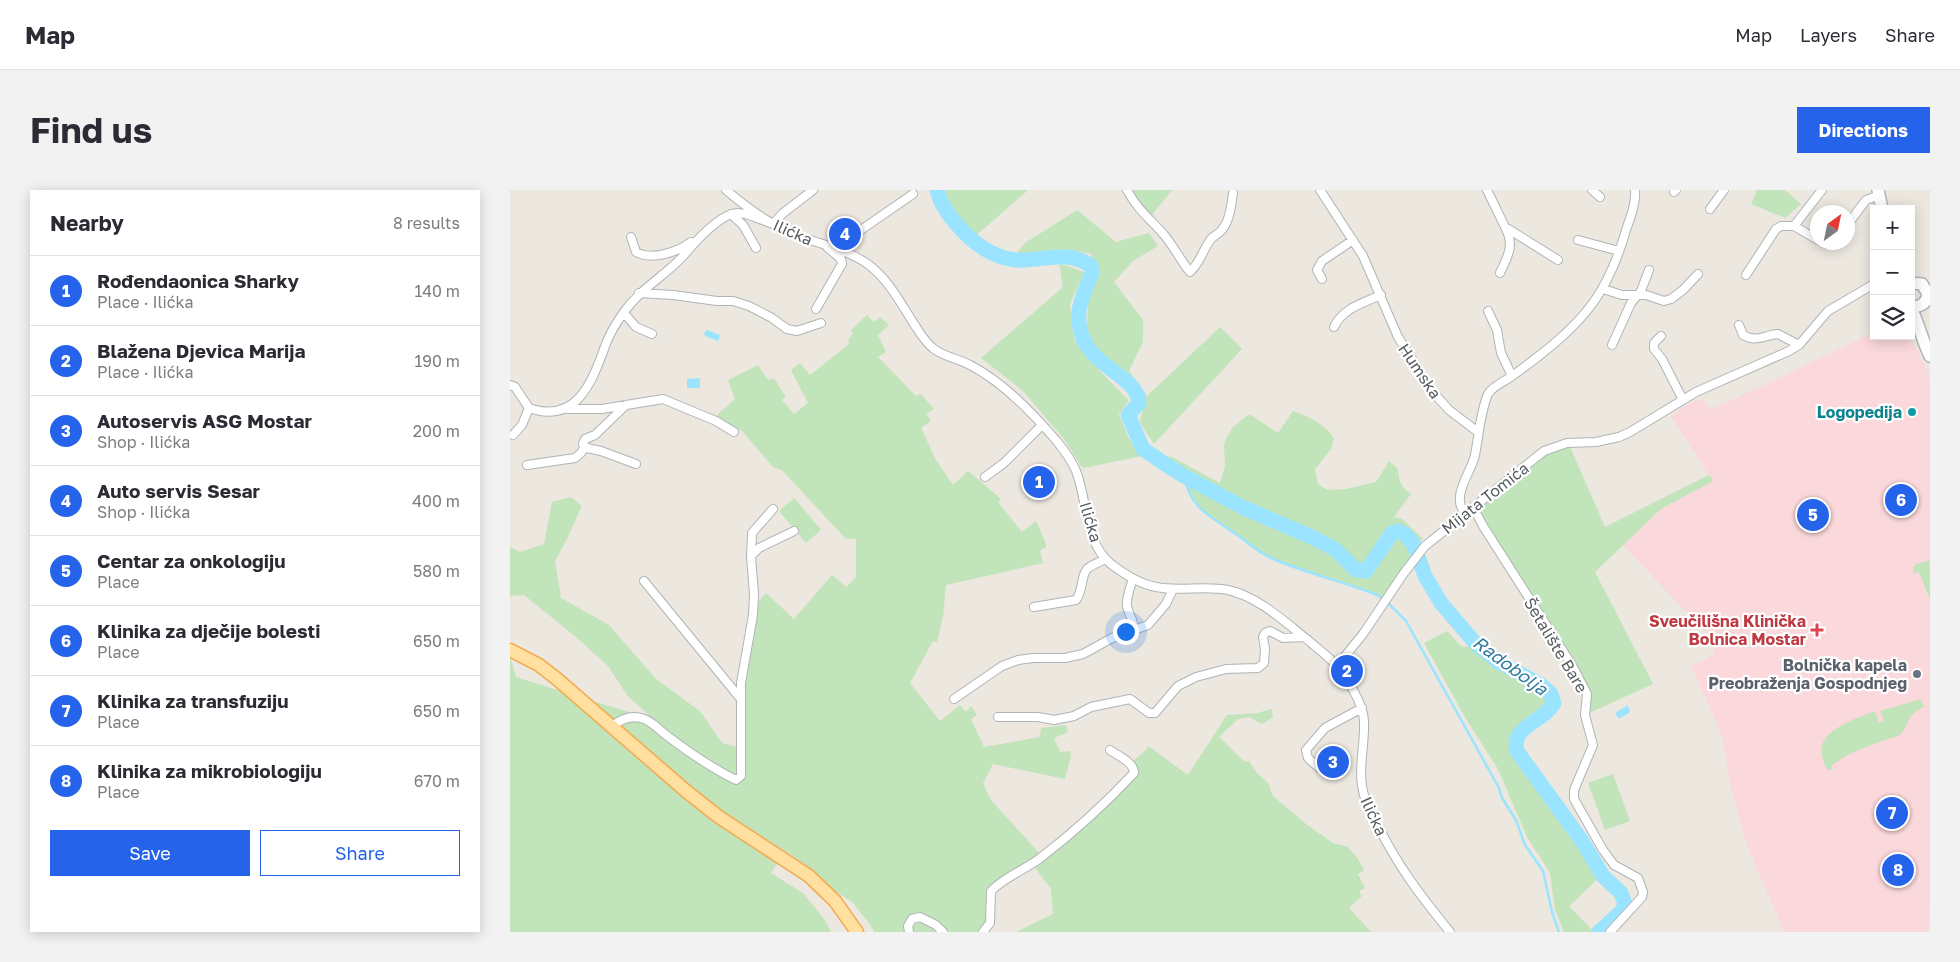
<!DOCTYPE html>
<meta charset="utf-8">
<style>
body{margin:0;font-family:"Golos Text",sans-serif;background:#f2f2f3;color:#2b2b33}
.controls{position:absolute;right:15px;top:15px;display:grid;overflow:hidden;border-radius:0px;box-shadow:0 2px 12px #0003}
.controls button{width:45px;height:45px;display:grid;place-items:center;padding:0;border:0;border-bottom:1px solid #e1e1e2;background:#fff;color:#2b2b33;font:25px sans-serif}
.compass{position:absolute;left:1300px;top:15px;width:45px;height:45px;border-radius:50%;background:#fff;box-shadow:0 2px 12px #0003;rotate:33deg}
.you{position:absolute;left:615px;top:441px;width:18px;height:18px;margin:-12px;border:4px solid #fff;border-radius:50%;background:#1a73e8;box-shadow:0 0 0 8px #1a73e833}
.badge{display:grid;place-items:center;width:32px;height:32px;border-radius:50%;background:#2563eb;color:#fff;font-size:16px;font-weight:700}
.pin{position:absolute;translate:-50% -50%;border:2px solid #fff;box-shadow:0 1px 5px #0006}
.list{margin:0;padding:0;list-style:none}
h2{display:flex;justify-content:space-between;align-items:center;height:65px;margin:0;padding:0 20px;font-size:21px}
h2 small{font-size:16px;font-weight:400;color:#7c7c81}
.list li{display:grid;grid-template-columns:32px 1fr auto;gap:15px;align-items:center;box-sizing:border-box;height:70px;padding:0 20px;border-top:1px solid #e1e1e2}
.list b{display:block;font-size:19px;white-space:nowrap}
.list p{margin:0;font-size:16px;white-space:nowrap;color:#7c7c81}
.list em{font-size:16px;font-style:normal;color:#7c7c81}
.actions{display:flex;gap:10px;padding:15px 20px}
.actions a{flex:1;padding:11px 0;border:1px solid #2563eb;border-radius:0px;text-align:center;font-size:18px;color:#2563eb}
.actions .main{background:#2563eb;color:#fff}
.icon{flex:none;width:28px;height:28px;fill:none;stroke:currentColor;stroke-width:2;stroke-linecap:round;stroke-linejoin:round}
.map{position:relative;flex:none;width:1420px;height:742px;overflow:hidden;border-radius:0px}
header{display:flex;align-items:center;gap:30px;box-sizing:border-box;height:70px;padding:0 25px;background:#fff;border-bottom:1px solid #e1e1e2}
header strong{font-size:24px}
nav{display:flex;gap:28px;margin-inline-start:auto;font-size:18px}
.intro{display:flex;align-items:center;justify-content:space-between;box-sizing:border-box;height:120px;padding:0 30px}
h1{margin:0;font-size:35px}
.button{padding:12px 22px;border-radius:0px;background:#2563eb;color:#fff;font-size:18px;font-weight:700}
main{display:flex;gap:30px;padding:0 30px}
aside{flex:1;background:#fff;border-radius:0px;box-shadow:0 2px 12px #0003}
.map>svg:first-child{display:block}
.medical{fill:#fbd8db}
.green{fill:#c1e4ba}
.water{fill:#9be4ff}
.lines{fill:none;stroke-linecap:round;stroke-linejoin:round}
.stream{stroke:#9be4ff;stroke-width:2.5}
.river{stroke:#9be4ff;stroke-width:15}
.street-casing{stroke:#b0b4b7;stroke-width:10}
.secondary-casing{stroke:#b1b6ba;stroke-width:14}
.primary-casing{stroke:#f4aa4f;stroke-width:15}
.street{stroke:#fff;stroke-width:8}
.secondary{stroke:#fff;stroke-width:11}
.primary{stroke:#ffe0a0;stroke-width:12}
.culture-dot{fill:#0f9aa8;stroke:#fff;stroke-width:2}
.health-dot{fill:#e0444e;stroke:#fff;stroke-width:2}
.worship-dot{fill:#6b7280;stroke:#fff;stroke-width:2}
.labels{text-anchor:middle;stroke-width:4.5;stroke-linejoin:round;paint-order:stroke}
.street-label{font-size:16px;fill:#585d60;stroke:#fff}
.culture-label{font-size:16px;font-weight:bold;fill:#0d838f;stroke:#fff;text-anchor:end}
.health-label{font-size:16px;font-weight:bold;fill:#be3a42;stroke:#fff;text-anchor:end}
.worship-label{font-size:16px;font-weight:bold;fill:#5b616d;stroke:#fff;text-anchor:end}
.water-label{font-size:18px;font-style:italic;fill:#337ba0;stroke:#fff}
</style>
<header>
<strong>Map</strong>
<nav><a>Map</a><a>Layers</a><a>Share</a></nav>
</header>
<div class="intro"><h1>Find us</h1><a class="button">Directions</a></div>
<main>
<aside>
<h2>Nearby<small>8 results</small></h2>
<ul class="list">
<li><span class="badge">1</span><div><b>Rođendaonica Sharky</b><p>Place · Ilićka</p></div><em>140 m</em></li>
<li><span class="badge">2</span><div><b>Blažena Djevica Marija</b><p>Place · Ilićka</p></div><em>190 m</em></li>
<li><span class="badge">3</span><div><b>Autoservis ASG Mostar</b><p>Shop · Ilićka</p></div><em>200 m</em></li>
<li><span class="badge">4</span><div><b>Auto servis Sesar</b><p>Shop · Ilićka</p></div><em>400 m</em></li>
<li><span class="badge">5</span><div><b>Centar za onkologiju</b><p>Place</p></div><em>580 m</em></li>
<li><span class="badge">6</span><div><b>Klinika za dječije bolesti</b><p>Place</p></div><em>650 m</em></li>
<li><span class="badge">7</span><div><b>Klinika za transfuziju</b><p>Place</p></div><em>650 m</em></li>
<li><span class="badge">8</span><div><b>Klinika za mikrobiologiju</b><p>Place</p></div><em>670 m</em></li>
</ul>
<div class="actions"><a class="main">Save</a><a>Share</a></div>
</aside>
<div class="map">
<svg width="1420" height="742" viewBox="0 0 1420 742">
<rect width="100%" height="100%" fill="#ece7df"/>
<path class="medical" d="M 1364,142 L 1364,146 L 1400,146 L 1420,187 L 1420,714 L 1418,742 L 1274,742 L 1236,653 L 1221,598 L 1212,545 L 1181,476 L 1199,468 L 1204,462 L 1200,447 L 1113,355 L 1151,319 L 1203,291 L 1161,226 L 1182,212 L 1193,209 L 1200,220 L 1265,190 Z"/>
<path class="green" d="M 427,0 L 518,0 L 461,50 L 436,23 Z
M 617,0 L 662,0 L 638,30 Z
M 1247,0 L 1275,0 L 1291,14 L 1275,28 L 1241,14 Z
M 567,20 L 606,52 L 639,43 L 648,56 L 623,71 L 604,92 L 633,130 L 633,152 L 619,181 L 637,206 L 710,137 L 732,159 L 644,254 L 630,233 L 633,217 L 632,204 L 615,184 L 587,161 L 577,139 L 578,112 L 586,84 L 581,64 L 566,61 L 504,66 L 515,53 Z
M 549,73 L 574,82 L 560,114 L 564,149 L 588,179 L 619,211 L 609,224 L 619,249 L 632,266 L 574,278 L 571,276 L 554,249 L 513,201 L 471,168 L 553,97 Z
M 357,125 L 364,132 L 370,127 L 379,135 L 368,145 L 376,162 L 368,167 L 406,206 L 411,204 L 424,219 L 416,224 L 421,231 L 411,238 L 426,270 L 443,295 L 458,281 L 491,309 L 488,312 L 512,342 L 526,331 L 537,356 L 530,361 L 533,373 L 436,395 L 433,426 L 427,452 L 423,451 L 400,493 L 430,531 L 450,515 L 456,522 L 461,516 L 467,525 L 461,529 L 474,557 L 530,547 L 531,538 L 556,535 L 558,542 L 544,548 L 550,562 L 560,561 L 561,565 L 555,589 L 483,574 L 473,593 L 480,609 L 532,666 L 624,583 L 622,572 L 634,562 L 638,556 L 678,585 L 717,525 L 747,523 L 762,519 L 763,527 L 752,534 L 739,527 L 728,529 L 709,547 L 735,572 L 739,571 L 747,583 L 758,593 L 763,606 L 796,634 L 823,653 L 838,657 L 848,669 L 854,680 L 848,684 L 855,698 L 849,701 L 852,706 L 839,718 L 861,742 L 506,742 L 543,724 L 541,699 L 522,674 L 481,701 L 476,739 L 481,742 L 364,742 L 360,734 L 342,712 L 325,701 L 302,680 L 275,661 L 261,683 L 293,703 L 315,730 L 321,742 L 0,742 L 0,466 L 6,487 L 144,530 L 117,505 L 98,476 L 66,447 L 14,405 L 0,406 L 0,357 L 10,362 L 34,354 L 42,312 L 61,307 L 72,316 L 58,347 L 45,371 L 51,408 L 99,435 L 147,490 L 190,521 L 212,553 L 227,557 L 231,556 L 230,526 L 241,419 L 256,403 L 284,429 L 322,385 L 336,397 L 346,387 L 346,348 L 338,349 L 335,348 L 272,280 L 263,277 L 232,241 L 205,227 L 225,209 L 218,190 L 248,175 L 258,190 L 264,188 L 276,207 L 272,210 L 284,224 L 298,213 L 281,180 L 290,173 L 300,185 L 339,154 L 338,150 L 343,144 L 341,140 Z
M 783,221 C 799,227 816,234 824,249 L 821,259 L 805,279 L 808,294 L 817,300 L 836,299 L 866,292 L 879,271 L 888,279 C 889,292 891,297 901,304 L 884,327 L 892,329 L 913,349 L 904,355 L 906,362 L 900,366 L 899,375 L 874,409 L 851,398 L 760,368 L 740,356 L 724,342 L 694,323 L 681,304 L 674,286 L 655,274 L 660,266 L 710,293 L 715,276 L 714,257 L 715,251 L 722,238 L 739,224 L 768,243 Z
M 1058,252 L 1095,337 L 1199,285 L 1203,291 L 1151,319 L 1085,382 L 1143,494 L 1075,525 L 1078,508 L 963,317 L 1034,261 Z
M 284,308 L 311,340 L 296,353 L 269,321 Z
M 1419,370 L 1420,374 L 1420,410 L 1409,382 L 1403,384 L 1403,378 L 1405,375 Z
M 937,441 L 952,457 L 961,456 L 982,472 L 1037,505 L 1039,512 L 1036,518 L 1006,540 L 1001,551 L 1006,565 L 1090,687 L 1059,716 L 1084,742 L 1054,742 L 1045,720 L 1040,683 L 1017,647 L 988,579 L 956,529 L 914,453 Z
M 1411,509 L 1414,517 C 1395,526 1401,533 1390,545 C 1368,553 1341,560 1321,576 L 1323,579 L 1318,580 C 1314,575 1313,571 1312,565 C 1306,541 1347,528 1365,521 L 1369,533 L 1374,531 L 1370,521 Z
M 1103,584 L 1120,631 L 1095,640 L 1078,593 Z"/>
<path class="water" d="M 197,140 L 210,145 L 208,151 L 195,146 L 194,143 Z
M 190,188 L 190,198 L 177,198 L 177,189 Z
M 1118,515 L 1120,522 L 1109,529 L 1105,523 Z"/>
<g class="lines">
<path class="stream" d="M 674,286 C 680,316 696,324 720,340 C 734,349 746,361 761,368 C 795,383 832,391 867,405 L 876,411 L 896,431 L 989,598 L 992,608 L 1006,630 L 1015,655 L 1033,681 L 1042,722 L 1049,742"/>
<path class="river" d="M 427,0 C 431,16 440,27 451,39 C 465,55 485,68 506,70 C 533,72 556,58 581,76 L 582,82 C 578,94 570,109 569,122 C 564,176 628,182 629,213 L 618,225 L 633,259 L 655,274 L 674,286 L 734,318 L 804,348 L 826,360 L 846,380 L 856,381 L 882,343 L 888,341 L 896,345 L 904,355 L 915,386 L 931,413 L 966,454 L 989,472 L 1031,495 L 1041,504 L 1044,513 C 1033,533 1000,536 1007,561 L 1072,651 L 1093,686 L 1111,703 L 1115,714 L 1112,721 L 1089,742"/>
<g class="street-casing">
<path id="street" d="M 216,0 C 236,17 257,33 281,43 C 307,54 336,58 359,75 C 380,91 392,116 406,137 C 411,145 417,154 424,159 C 435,167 449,169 460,175 C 485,188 506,207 525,227 C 540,243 558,262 566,281 C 578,311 574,352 601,374 C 614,384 630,394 646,397 C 670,402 694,395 718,400 C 749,407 775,432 799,451 C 807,458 817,465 824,473 C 836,486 854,514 854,532 C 855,557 847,580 854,605 C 856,613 861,622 865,630 C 887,675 909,704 940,742
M 617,0 C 628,21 641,29 655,46 C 664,57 671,71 680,82 C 691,71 691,64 699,52 C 701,47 707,45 711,41 C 720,31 721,16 723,3
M 810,0 L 853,66 L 888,147 L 907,177 L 913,191 L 939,220 L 968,242
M 977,0 L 995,37 L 1048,70
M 1082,0 L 1090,7
M 1164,2 L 1166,0
M 1200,19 L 1214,0
M 221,24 L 233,35 L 246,58
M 1338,34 L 1356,10 L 1370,5
M 1284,36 L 1308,50
M 121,47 L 126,62 C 142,71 167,62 181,52
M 1068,50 L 1109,61
M 1312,52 L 1316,54 L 1319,52
M 334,62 L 348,42 L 403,4
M 990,83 C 998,66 1005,55 995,37
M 1236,85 L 1266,39 L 1271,36 L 1284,36 L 1312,0
M 812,89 L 807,80 L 812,71 L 843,50
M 1093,99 L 1112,105 L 1136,105 L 1154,111 L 1161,109 L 1173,100 L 1188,84
M 129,103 L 163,105 L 207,111 L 223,111 L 239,116 L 262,128 L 277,139 L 287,141 L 311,133
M 306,119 L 332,74 L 331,69 L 317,57
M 978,121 L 987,140 L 991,163 L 1002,186
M 114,123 L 126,137 L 142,144
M 1229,135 L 1233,145 C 1247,153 1254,145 1268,144 L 1289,155
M 824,137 C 833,118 853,113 871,105
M 1151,146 L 1144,153 L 1144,159 L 1152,169 L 1173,210
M 1102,155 L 1121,113 L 1131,101 L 1139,80
M 0,195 L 5,197 L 19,218 L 12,235 L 3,245
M 116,215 L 85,245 L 75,249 L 73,254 L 77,258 L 91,261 L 126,274
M 19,218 C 65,234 81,195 94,159 C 98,147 106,133 114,122 C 131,98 155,86 174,65 C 185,52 210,24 227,23 C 235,22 254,31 263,34 L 272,24 L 303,0
M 58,219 L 92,219 L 153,209 L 206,231 L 224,242
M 17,275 L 65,268 L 71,263 L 75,256
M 475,287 L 494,273 L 532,235
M 963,317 L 973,336 L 1063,477 L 1077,504 L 1075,525 L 1083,555 L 1064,600 L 1064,609 L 1093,660 L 1104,675 L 1128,688 L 1133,702 L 1132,707 L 1100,742
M 263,319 L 242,343 L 241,366 L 249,358 L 284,341
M 955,323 C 940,307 962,281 965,265 C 969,245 970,223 978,204 C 984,195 994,192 1002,186 C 1012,179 1021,172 1030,165 C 1079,127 1100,97 1117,37 C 1121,26 1126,13 1125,0
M 134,391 L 230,508
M 524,417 L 566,410 C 574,399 570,388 577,379 C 581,375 590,372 595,369
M 621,443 C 627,432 619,427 617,416 C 616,407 620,398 623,389
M 827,476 L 853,444 L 894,383 L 915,356 L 1034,261 L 1057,253 L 1086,252 L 1109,247 L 1120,242 L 1186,202 L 1279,161 L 1289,155 L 1318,121 L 1364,94
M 444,509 L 492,476 L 508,470 L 523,468 L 555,468 L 573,464 L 602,448 L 638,435 L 656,414 L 663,399
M 488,527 L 528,527 L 544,530 L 564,526 L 581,517 L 620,509 L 639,523 L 645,523 L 668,496 L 686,487 L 716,479 L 748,478 L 754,473 L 755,459 L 753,447 L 755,443 L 760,441 L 773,448 L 793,447
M 102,536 C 110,530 120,525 131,528 C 141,530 148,539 156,545 C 178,562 202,578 226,590 L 231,586 L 231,493 L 243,425 L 244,404 L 241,366
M 808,577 L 798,568 L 796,560 L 815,538 L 852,518
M 399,742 L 398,736 L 402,729 L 410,727 L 426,735 L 433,742
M 473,742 L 480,733 L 481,701 C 495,687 514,680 529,669 C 563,643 595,614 624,583 C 624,572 608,566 600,560"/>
</g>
<g class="secondary-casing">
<path id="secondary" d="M 1368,0 L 1372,19
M 1401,93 L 1412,94 L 1418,104 C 1417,113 1410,118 1401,116
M 1401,118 C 1409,134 1412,150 1420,166"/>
</g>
<g class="primary-casing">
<path id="primary" d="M 0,460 L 29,475 L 47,489 L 176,601 L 209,627 L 299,686 L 325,711 L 347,742"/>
</g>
<use href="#street" class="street"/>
<use href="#secondary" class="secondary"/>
<use href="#primary" class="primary"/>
</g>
<circle class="culture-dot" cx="1402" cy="222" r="5"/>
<path class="health-dot" d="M1304.5 432.5h5v5h5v5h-5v5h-5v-5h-5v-5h5z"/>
<circle class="worship-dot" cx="1407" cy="484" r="5"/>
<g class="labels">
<g class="street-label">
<text transform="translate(283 42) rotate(24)" y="6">Ilićka</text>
<text transform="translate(910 181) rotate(56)" y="6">Humska</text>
<text transform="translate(975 308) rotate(-38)" y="6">Mijata Tomića</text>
<text transform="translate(581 332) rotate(73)" y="6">Ilićka</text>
<text transform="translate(1046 455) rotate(59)" y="6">Šetalište Bare</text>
<text transform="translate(864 626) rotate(65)" y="6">Ilićka</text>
</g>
<g class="culture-label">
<text x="1392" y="228">Logopedija</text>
</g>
<g class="health-label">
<text x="1296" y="437">Sveučilišna Klinička<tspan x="1296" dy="18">Bolnica Mostar</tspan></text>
</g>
<g class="worship-label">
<text x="1397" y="481">Bolnička kapela<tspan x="1397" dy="18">Preobraženja Gospodnjeg</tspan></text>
</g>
<g class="water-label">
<text transform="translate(1000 476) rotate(36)" y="6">Radobolja</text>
</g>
</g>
</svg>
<div class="controls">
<button>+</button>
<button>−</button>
<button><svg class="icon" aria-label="layers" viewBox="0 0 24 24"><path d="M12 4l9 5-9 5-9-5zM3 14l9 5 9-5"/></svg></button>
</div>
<svg class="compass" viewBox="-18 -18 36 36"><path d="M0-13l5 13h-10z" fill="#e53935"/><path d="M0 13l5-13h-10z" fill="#7c7c81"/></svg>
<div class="you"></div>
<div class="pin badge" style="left:529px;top:292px">1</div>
<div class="pin badge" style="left:837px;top:481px">2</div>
<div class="pin badge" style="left:823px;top:572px">3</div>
<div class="pin badge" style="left:335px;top:44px">4</div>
<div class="pin badge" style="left:1303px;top:325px">5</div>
<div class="pin badge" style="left:1391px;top:310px">6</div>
<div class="pin badge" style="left:1382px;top:623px">7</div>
<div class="pin badge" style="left:1388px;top:680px">8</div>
</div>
</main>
